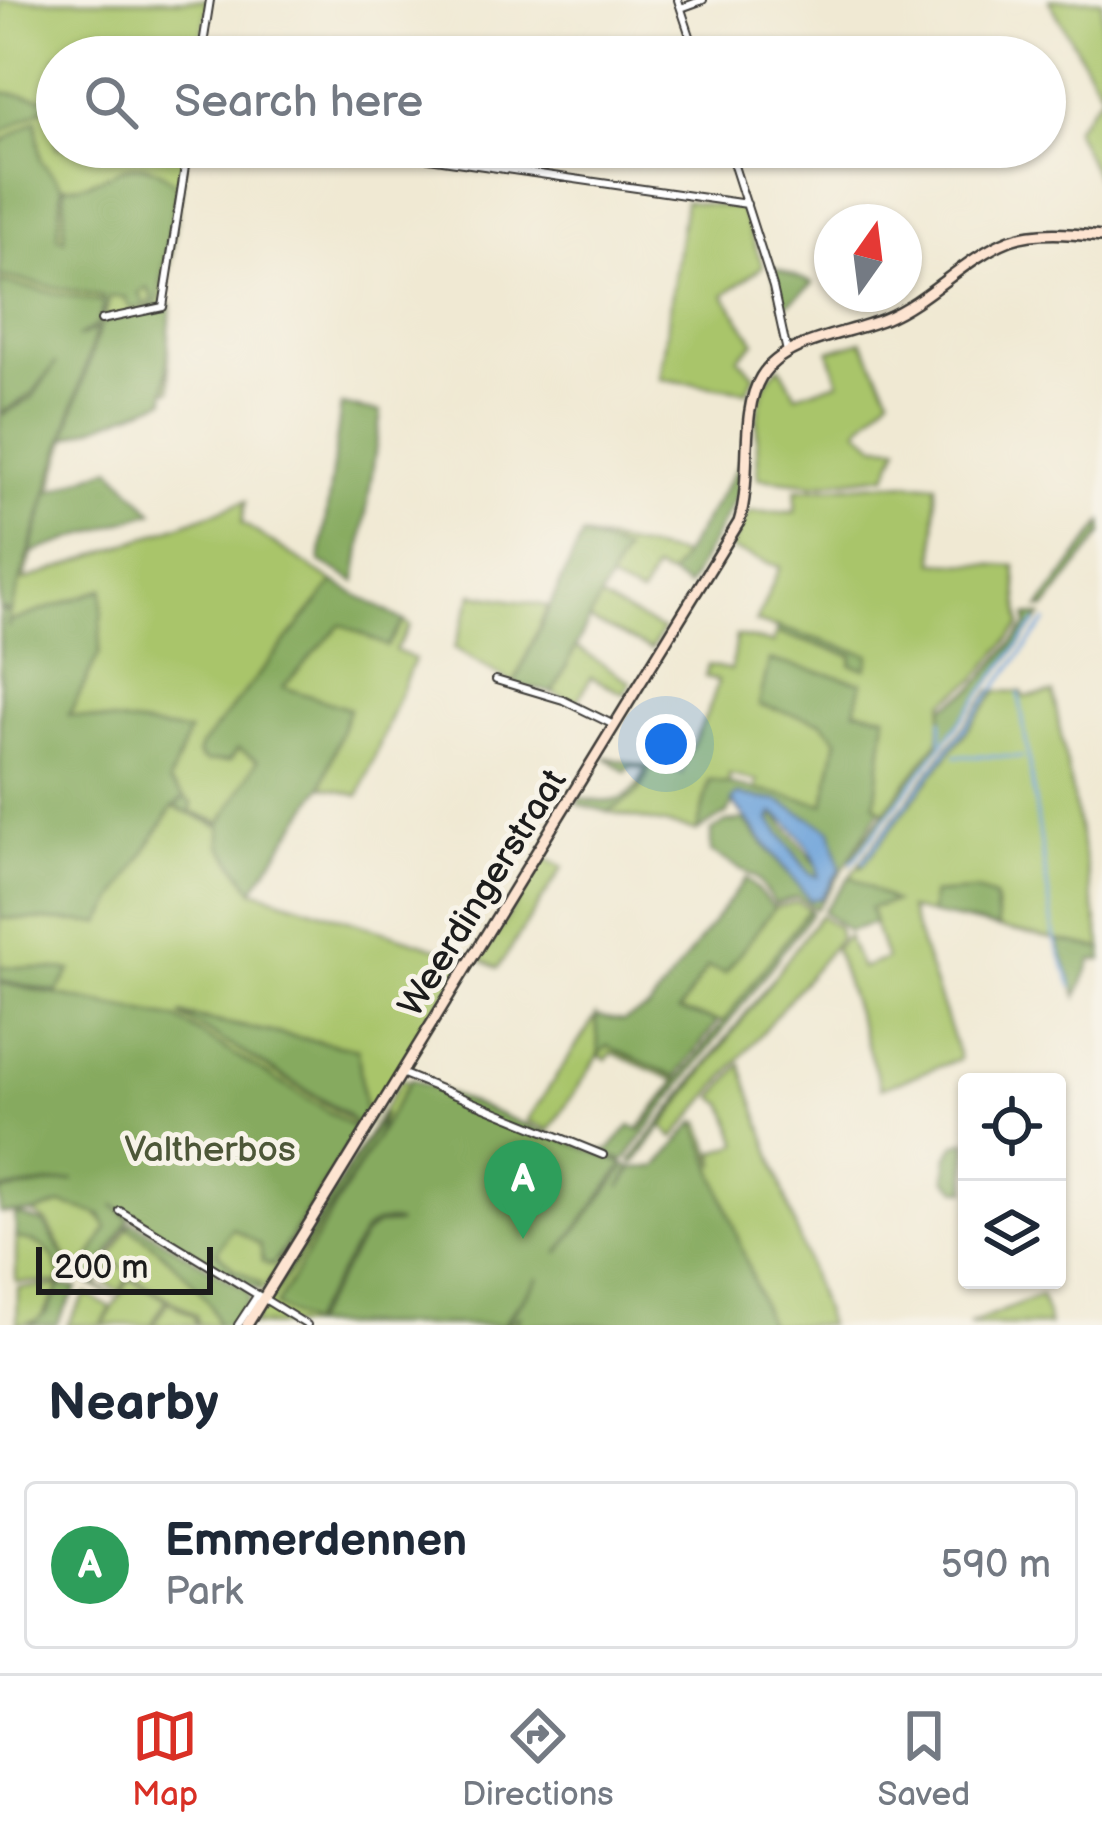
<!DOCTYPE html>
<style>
body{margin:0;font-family:"Balsamiq Sans",sans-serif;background:#f6f6f7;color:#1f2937}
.controls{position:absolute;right:36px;bottom:36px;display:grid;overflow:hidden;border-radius:12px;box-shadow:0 3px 9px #0004}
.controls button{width:108px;height:108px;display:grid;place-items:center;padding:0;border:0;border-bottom:3px solid #e0e1e3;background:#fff;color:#1f2937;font:60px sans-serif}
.compass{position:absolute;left:814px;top:204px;width:108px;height:108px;border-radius:50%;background:#fff;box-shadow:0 3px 9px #0004;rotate:14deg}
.scale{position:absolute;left:36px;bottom:30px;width:177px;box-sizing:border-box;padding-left:12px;border:6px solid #1c1c1c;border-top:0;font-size:33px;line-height:42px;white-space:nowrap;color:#1c1c1c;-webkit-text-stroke:9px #f7f3e8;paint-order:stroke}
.you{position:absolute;left:666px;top:744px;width:42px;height:42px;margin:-30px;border:9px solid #fff;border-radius:50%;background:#1a73e8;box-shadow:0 0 0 18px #1a73e833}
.badge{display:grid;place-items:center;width:78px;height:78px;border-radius:50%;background:#d93025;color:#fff;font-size:39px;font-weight:700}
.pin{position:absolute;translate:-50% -99px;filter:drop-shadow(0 3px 6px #0008)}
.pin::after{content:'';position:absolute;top:63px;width:42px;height:36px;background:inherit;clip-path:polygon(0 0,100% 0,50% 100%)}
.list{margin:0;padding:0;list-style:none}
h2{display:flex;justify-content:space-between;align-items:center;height:156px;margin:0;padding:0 48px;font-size:51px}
h2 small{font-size:39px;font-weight:400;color:#747a83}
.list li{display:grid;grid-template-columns:78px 1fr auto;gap:36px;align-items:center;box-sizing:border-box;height:168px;margin:0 24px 24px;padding:0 24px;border:3px solid #e0e1e3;border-radius:12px}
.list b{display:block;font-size:45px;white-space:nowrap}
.list p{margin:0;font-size:39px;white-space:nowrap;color:#747a83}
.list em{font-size:39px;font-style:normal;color:#747a83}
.icon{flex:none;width:66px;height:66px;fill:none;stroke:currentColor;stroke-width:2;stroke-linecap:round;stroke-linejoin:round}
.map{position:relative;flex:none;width:1102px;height:1325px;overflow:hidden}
.search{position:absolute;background:#fff;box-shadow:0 3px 9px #0004;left:36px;right:36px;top:36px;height:132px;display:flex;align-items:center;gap:30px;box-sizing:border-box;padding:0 42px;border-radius:66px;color:#747a83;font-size:45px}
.sheet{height:348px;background:#fff}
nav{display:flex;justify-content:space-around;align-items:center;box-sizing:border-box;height:168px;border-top:3px solid #e0e1e3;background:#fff;font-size:33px;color:#747a83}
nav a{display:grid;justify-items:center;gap:6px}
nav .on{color:#d93025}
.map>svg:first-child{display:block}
.green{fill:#a9c56b;stroke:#627044;stroke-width:3;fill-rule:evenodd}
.forest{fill:#86aa5f;stroke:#51633e;stroke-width:3}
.water{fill:#6ca2da;stroke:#445f7b;stroke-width:3;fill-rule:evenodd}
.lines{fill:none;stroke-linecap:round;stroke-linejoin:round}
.stream{stroke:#6ca2da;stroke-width:3}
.street-casing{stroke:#3c3b37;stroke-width:10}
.secondary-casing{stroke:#3c3b37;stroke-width:14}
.street{stroke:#fff;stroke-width:6}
.secondary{stroke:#fde4d1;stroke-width:9}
.labels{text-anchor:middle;stroke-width:10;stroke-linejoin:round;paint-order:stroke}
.street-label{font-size:36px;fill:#1c1c1c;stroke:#f7f3e8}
.park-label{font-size:36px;fill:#4d5738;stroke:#f7f3e8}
</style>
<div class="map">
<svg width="1102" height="1325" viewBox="0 0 1102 1325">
<rect width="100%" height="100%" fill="#f7f3e8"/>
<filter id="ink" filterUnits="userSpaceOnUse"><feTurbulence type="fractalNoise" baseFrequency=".00833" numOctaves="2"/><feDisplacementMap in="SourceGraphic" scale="24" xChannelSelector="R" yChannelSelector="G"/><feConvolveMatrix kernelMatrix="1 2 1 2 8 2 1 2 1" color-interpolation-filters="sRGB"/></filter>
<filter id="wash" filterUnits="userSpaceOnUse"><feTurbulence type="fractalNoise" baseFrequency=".004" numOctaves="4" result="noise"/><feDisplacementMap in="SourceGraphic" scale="48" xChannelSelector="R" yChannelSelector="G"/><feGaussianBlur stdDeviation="2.7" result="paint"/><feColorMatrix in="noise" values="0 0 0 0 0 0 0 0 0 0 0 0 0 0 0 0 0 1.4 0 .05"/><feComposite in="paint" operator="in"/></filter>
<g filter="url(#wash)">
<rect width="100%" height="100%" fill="#f0e9d3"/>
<path class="green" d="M 0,0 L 208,0 L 200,57 L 57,57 L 57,147 L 187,147 L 164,313 L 171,390 L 72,422 L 24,581 L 246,501 L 242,523 L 334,582 L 201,746 L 200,759 L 227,761 L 238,748 L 258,760 L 222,823 L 189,811 L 192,804 L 181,796 L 176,808 L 221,826 L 221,845 L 253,890 L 462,956 L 466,963 L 367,1124 L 356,1126 L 270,1264 L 281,1258 L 359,1132 L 262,1293 L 81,1182 L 0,1194 L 0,689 L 64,717 L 153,727 L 69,716 L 99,654 L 102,589 L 12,622 L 0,659 ZM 181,1014 L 357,1049 L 363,1113 L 357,1124 Z
M 1049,0 L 1102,0 L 1102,175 L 1097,178 L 1074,129 L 1102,94 Z
M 685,201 L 741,209 L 763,266 L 724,295 L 755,342 L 738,358 L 755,375 L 747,391 L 660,379 Z
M 862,341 L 890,395 L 858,429 L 876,445 L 899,446 L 887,475 L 813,484 L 758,478 C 758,440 749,393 780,366 L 796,395 L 839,382 L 829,351 Z
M 890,483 L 936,484 L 935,562 L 1015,566 L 1021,625 L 975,680 L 944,702 L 939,740 L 884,812 L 875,805 L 886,716 L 854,710 L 770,660 L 760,705 L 822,722 L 837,739 L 824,805 L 755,790 L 758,781 L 729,775 L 729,785 L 709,781 L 697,831 L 609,812 L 642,787 L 651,767 L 682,773 C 691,741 711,713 718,681 L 705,677 L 708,665 L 731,670 L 736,636 L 773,643 L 776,633 L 853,656 L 851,665 L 866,668 L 869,655 L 756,622 L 780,567 L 730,549 L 749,512 L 795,512 L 796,490 Z
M 582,536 L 683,555 L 670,576 L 654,570 L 641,596 L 609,581 L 624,551 Z
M 473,594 L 548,606 L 514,684 L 454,648 Z
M 600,599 L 663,630 L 651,649 L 589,620 Z
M 404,621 L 410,626 L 395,650 L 414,659 L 359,796 L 322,786 L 349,709 L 282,688 L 341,624 L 387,646 Z
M 576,647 L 631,682 L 624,694 L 591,677 L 577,702 L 553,693 Z
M 997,691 L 1022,692 L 1024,697 L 1053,693 L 1102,949 L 998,928 L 996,901 L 976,891 L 933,894 L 931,914 L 909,909 L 960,1059 L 881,1088 L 835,949 L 847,936 L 861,968 L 886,959 L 869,908 L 892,902 L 850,876 Z
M 545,858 L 563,867 L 498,968 L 481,960 Z
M 797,902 L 809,909 L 731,1016 L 723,1022 L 679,1012 L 707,967 L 725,973 L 774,908 Z
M 820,915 L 838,928 L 840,938 L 674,1138 L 663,1127 Z
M 596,1016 L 599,1053 L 606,1046 L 680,1079 L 637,1131 L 676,1081 L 612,1053 L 606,1060 L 599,1055 L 550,1130 L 527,1121 Z
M 741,1064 L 828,1325 L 252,1325 L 402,1079 L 653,1179 L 701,1121 L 716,1166 L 715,1152 L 739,1144 L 725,1105 L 714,1097 Z
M 61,1204 C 83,1205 98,1208 107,1229 L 78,1278 L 47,1222 L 33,1213 Z
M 128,1227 C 155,1244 214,1294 217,1325 L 199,1325 L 196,1315 L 130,1275 L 119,1292 L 107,1284 L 108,1262 L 123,1268 L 110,1259 Z
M 16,1238 C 44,1240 58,1255 60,1283 L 16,1282 Z
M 130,1279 L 166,1300 L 151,1325 L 103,1325 Z
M 60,1286 L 39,1320 L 17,1325 L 18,1288 Z
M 86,1294 L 111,1308 L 101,1325 L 67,1325 Z
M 1041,1296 L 1050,1325 L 968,1325 L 1040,1296 Z
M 168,1301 L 194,1317 L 196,1325 L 153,1325 Z"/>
<path class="forest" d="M 0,92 L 54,99 L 55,102 L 0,133 Z
M 36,120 L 41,161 L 62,186 L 58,238 L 64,240 L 65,186 C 112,189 130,139 177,186 L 158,303 L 147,306 L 153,298 L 148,288 L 139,293 L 146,306 L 130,309 L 125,297 L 110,297 L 104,318 L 103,297 L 0,276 L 0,143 Z
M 772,267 L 813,283 L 813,284 L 783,308 Z
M 0,282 L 104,303 L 98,324 L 77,338 L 97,329 L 11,612 L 0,608 L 0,416 L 32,398 L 56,363 L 33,393 L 0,414 Z
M 171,304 L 165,400 L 65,439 L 101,323 Z
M 341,405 L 381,412 L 356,582 L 320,562 Z
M 744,457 L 738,494 L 688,587 L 670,576 Z
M 111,467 L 153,512 L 31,553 L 49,492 Z
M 1102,523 L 1102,534 L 1046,608 L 1039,608 Z
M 582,536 L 624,551 L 553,693 L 514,684 Z
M 334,582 L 404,621 L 387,646 L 341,624 L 283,687 L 349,709 L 322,786 L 253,890 L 221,845 L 221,827 L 175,807 L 183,798 L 172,808 L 101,923 L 0,918 L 0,610 L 10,614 L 8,628 L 10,622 L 103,589 L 99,654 L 69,715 L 189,732 L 169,782 L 192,804 L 190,811 L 221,823 L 258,760 L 238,749 L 230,760 L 206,762 L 198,754 L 201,746 Z
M 1027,615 L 1041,616 L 852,862 L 853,854 L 939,741 L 943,708 L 974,688 L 1027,626 Z
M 777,627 L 870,655 L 866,669 L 851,665 L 853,655 L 776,633 Z
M 769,660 L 862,682 L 855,710 L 886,715 L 875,804 L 881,809 C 856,844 843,875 816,909 L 797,897 L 775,904 L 756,878 L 711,852 L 711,831 L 726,822 L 744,820 L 810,900 L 821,898 L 838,874 L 783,803 L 737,795 L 728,813 L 697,831 L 710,780 L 824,804 L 837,739 L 822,722 L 759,705 Z
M 991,690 L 997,691 L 862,867 L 859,864 Z
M 605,757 L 651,767 L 637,794 L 609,812 L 577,804 L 580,798 C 611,806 635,802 645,769 L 631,766 L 626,772 Z
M 775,814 L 820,869 L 818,877 L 809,873 L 770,820 Z
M 850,876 L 894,902 L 870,908 L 875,923 L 848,931 L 823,911 Z
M 746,878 L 774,908 L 725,973 L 707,967 L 679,1011 L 718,1021 L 676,1077 L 607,1046 L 599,1055 L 596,1016 L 623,1021 L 649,1008 Z
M 976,891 L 994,897 L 998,928 L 931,914 L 932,894 Z
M 809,909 L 812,913 L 624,1161 L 600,1151 L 609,1150 L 630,1126 L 641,1130 Z
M 1057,940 L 1102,949 L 1102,960 L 1092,960 L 1077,997 Z
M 0,966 L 71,970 L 57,992 L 0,980 Z
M 774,977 L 635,1163 L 631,1161 Z
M 0,983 L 177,1019 L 358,1130 L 273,1265 L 263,1262 L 260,1245 L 232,1228 L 217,1252 L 233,1268 L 231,1273 L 237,1270 L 261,1284 L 257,1290 L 113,1205 L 129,1219 L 95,1278 L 100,1281 L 92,1283 L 116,1297 L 78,1278 L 107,1229 L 101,1215 L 62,1204 L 33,1213 L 0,1213 L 0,1192 L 74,1180 L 0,1190 Z
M 180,1015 L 358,1049 L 365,1113 L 357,1126 L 345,1113 Z
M 411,1079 L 624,1164 L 558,1254 L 626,1166 L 632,1167 L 620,1187 L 634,1168 L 657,1167 L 696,1121 L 769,1325 L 515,1325 L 521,1315 L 505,1325 L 539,1277 L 502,1325 L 310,1325 L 365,1234 L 378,1224 L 399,1223 C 386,1218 375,1222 365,1230 L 308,1324 L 276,1306 Z
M 384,1113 L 376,1138 L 270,1302 L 275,1288 Z
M 967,1141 L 967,1190 L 958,1190 L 946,1179 L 947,1157 L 956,1144 Z
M 15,1214 L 44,1223 L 77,1280 L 60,1283 C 59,1255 43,1240 16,1238 Z
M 132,1222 L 246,1290 L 250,1298 L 234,1325 L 217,1325 C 214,1294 155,1244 128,1227 Z
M 60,1286 L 77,1288 L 56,1325 L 30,1325 L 47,1312 Z"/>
<path class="water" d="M 737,795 L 779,801 L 831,830 L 840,869 L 821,898 L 810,900 L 732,801 ZM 773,813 C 791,821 821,858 818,877 L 809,873 L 770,820 Z"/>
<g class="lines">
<path class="stream" d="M 1019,693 L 1055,940 L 1072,987
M 941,741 L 942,719
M 955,756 L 1022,757
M 863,862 L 1046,621
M 852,863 L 1036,622"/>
</g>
</g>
<g filter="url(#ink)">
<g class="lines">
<g class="street-casing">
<path id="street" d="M 678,0 L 697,57
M 681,8 L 703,0
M 201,57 L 210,0
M 353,147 L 747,204
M 728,147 L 773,287 L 787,352
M 101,320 L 163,307 L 188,147
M 496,680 L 563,700 L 614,725
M 401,1073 L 603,1155
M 120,1211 L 307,1325
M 238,1325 L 257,1296"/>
</g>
<g class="secondary-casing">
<path id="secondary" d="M 247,1325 L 739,522 C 753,478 739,413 761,377 C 784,339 846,335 884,319 C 930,300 964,258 1010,240 C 1038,230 1073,234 1102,237"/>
</g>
<use href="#street" class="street"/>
<use href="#secondary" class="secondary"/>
</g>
</g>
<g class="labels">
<g class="street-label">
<text transform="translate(481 892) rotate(-58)" y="13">Weerdingerstraat</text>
</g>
<g class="park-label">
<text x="210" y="1161">Valtherbos</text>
</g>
</g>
</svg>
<div class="controls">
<button><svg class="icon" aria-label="locate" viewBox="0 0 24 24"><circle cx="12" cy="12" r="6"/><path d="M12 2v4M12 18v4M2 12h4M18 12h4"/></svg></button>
<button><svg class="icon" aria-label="layers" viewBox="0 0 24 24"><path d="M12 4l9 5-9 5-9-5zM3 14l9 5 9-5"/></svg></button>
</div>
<svg class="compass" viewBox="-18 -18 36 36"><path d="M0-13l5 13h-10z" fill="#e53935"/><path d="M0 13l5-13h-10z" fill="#747a83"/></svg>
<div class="scale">200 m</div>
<div class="you"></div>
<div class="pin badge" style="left:523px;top:1239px;background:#2e9e5b">A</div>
<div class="search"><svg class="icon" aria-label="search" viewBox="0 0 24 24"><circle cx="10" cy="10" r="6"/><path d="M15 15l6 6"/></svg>Search here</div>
</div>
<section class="sheet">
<h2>Nearby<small></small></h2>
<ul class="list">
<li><span class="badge" style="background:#2e9e5b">A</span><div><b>Emmerdennen</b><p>Park</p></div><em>590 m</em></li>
</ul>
</section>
<nav>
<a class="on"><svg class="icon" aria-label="map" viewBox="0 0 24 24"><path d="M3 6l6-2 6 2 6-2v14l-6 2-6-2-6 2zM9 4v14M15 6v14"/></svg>Map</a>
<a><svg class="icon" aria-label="directions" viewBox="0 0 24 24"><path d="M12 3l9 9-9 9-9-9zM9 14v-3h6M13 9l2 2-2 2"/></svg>Directions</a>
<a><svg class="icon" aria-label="saved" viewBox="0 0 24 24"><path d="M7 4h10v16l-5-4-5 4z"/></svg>Saved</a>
</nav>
